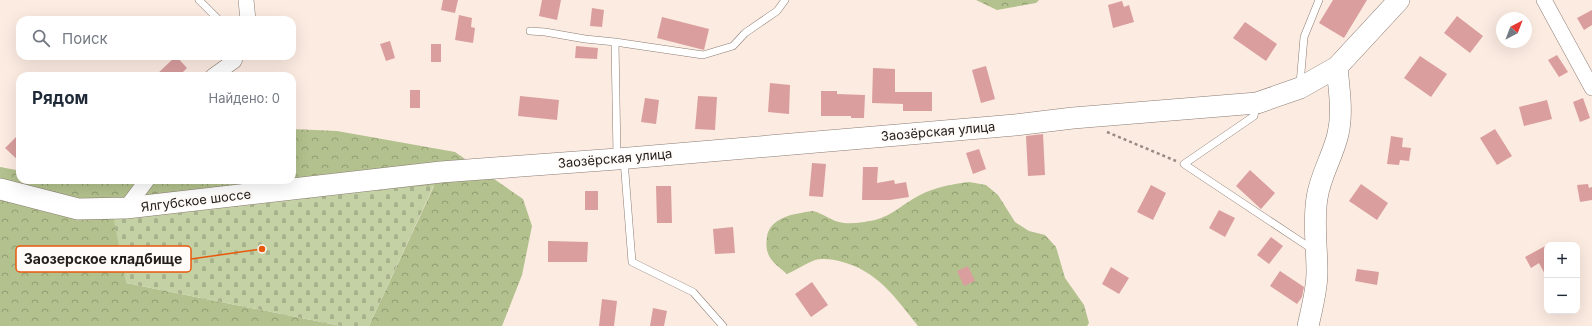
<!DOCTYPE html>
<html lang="ru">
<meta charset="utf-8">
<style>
body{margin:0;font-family:Inter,sans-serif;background:#f6f6f7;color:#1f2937}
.controls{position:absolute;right:12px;bottom:12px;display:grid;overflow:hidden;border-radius:8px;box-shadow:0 4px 16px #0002}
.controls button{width:36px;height:36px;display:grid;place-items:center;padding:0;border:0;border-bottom:1px solid #e0e1e3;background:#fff;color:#1f2937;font:20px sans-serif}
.compass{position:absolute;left:1496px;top:12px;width:36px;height:36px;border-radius:50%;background:#fff;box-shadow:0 4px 16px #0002;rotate:42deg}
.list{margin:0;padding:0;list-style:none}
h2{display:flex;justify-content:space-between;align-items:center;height:52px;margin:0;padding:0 16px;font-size:17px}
h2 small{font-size:13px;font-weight:400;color:#747a83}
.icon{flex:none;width:22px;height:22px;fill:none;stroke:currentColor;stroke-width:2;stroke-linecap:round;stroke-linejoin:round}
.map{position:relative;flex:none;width:1592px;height:326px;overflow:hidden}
.search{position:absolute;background:#fff;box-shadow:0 4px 16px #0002;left:16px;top:16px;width:280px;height:44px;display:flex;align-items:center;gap:10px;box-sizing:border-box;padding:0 14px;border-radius:12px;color:#747a83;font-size:15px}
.panel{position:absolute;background:#fff;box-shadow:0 4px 16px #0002;left:16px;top:72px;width:280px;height:112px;border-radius:12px}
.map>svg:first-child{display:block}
.forest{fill:url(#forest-crowns)}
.cemetery{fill:url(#cemetery-stones)}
.building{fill:#da9e9e}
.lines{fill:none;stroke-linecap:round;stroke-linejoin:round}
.lane-casing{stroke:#8b7c73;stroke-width:8}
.street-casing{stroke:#8b7c73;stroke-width:16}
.secondary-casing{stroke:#8b7c73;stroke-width:22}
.path{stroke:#978b84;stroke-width:2.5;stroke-dasharray:3 3;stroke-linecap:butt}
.lane{stroke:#fff;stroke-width:7}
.street{stroke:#fff;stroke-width:15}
.secondary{stroke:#fff;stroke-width:21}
.labels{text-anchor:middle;stroke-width:4;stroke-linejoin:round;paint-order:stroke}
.street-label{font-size:13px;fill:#26201c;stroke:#fffbf9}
.leader{fill:none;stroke:#e8590c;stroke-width:1.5}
.callout-dot{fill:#e8590c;stroke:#fffbf9;stroke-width:1.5}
.callout{fill:#fffbf9;stroke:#e8590c;stroke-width:1.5}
.callout-label{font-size:14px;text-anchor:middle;font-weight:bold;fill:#26201c}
</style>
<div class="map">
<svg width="1592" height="326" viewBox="0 0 1592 326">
<defs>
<pattern id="forest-crowns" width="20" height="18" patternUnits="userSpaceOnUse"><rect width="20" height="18" fill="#b2c18d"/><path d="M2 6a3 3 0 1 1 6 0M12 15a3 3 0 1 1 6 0" fill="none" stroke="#919c72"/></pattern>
<pattern id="cemetery-stones" width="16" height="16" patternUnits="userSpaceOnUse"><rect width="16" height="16" fill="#c4d1a5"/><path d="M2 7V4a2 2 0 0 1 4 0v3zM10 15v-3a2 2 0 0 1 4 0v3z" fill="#a8b38d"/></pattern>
</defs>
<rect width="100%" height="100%" fill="#fcebe1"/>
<path class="forest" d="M 976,0 L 1039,0 L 1036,3 L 997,10 Z
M 292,129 L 337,131 L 455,152 L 523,199 L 532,226 L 522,275 L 502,326 L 369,326 L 434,186 L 126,283 L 341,326 L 0,326 L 0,167 L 16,170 L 20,169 L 20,180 L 292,180 Z
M 969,182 L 986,185 L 998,195 L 1015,222 L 1029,231 L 1045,235 L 1056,247 L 1065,278 L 1084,305 L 1089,323 L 1087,326 L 918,326 C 895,297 877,270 839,261 C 832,259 822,258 815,260 C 805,264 796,270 787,274 C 773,262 764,257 767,237 C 769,221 787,215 801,213 C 805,212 810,211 813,211 C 824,214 833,222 844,223 C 854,224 865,222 875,220 C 892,216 904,203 920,195 C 935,187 953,184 969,182 Z"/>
<path class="cemetery" d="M 434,185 L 369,326 L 341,326 L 126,283 L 113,215 Z"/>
<path class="building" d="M 443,0 L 458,0 L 455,13 L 441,10 Z
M 542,0 L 561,0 L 557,20 L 539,16 Z
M 1333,0 L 1367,0 L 1344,38 L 1319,23 Z
M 1122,1 L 1124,7 L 1129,5 L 1134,22 L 1113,28 L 1108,5 Z
M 592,8 L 604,10 L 602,27 L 590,26 Z
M 1592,10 L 1592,25 L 1584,30 L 1577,18 Z
M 459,15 L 472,18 L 471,27 L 475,28 L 473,43 L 455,40 Z
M 1457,16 L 1483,36 L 1470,53 L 1444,33 Z
M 662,17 L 709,29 L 704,50 L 657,38 Z
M 1245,22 L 1277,44 L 1266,61 L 1233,38 Z
M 390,41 L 395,58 L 386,61 L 380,44 Z
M 431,44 L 441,44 L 441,62 L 431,62 Z
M 576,46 L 598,48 L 597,59 L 575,58 Z
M 1557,55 L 1568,72 L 1559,77 L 1548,60 Z
M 176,56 L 187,68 L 179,76 L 155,76 Z
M 1420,56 L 1447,74 L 1431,97 L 1404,78 Z
M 986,66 L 995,99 L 981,103 L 972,70 Z
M 873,68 L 895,69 L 895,92 L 932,92 L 932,111 L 903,111 L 903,104 L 872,103 Z
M 770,83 L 790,85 L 789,114 L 768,112 Z
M 410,90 L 420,90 L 420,108 L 410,108 Z
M 821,91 L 837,91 L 837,94 L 865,95 L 864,118 L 851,118 L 851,116 L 821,116 Z
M 520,96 L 559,100 L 557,120 L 518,116 Z
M 698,96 L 717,97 L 715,130 L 695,129 Z
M 645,98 L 659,100 L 656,124 L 641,122 Z
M 1583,98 L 1590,118 L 1580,122 L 1573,102 Z
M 1547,100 L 1552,119 L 1524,126 L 1519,107 Z
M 1495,129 L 1512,156 L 1497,165 L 1480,138 Z
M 20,133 L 20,162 L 5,148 Z
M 1043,134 L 1045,175 L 1028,176 L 1026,136 Z
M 1391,136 L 1403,138 L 1402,147 L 1411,148 L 1409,161 L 1400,160 L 1399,165 L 1387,164 Z
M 979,149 L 986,169 L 973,174 L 966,153 Z
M 812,163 L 826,164 L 823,197 L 809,196 Z
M 863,167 L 878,167 L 877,183 L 894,180 L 895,184 L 906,182 L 909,197 L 890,200 L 862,200 Z
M 1250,170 L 1275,193 L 1261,209 L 1236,186 Z
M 1361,184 L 1388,203 L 1377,220 L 1349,201 Z
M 1588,184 L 1589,188 L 1592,187 L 1592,200 L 1580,202 L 1577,185 Z
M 1151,185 L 1166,193 L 1153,220 L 1137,212 Z
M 656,186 L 671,186 L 672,223 L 657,223 Z
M 585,191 L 598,191 L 598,210 L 585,210 Z
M 1219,210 L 1235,218 L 1225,237 L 1209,228 Z
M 733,227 L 735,253 L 715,254 L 713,229 Z
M 1271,237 L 1283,246 L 1269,264 L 1257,255 Z
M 548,241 L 588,242 L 587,262 L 548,262 Z
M 1547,245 L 1547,278 L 1539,263 L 1531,268 L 1525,257 Z
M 968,266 L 975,281 L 964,286 L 957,271 Z
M 1111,267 L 1129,278 L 1119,294 L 1102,284 Z
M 1357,269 L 1379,272 L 1377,285 L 1355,281 Z
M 1280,271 L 1304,287 L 1302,297 L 1297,304 L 1270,286 Z
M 812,282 L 828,305 L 811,317 L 795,294 Z
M 602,299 L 617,301 L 614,326 L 599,326 Z
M 653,308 L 667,311 L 664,326 L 650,326 Z"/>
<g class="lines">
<g class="lane-casing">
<path id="lane" d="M 199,0 L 219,20
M 530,31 L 545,32 L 585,39 L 615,42 L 703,55 L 733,46 L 745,33 L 777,11 L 785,0
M 615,42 L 617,156
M 1300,84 L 1304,37 L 1319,0
M 1256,105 L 1254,116 L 1184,164 L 1312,249
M 624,160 L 632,262 L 693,292 L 723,326"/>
</g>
<g class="street-casing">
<path id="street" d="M 246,0 L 248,20
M 1544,0 L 1592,88
M 213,76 L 234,61 L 236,56
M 126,208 L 147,180"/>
</g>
<g class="secondary-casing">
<path id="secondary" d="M 0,189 L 78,209 L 126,208 L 441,172 L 617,159 L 1015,125 L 1073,118 L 1257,103 L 1300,88 L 1337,67 L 1399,0
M 1308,326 C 1312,308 1317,290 1317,272 C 1317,247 1313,222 1317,198 C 1320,176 1333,156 1338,134 C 1343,112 1339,89 1337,67"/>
</g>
<path class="path" d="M 1107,132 L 1176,161"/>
<use href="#lane" class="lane"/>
<use href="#street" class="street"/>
<use href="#secondary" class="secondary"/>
</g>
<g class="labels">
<g class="street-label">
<text transform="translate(938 131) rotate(-5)" y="5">Заозёрская улица</text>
<text transform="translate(615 158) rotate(-5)" y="5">Заозёрская улица</text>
<text transform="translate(196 200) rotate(-7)" y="5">Ялгубское шоссе</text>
</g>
</g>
<path class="leader" d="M262 249L191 259"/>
<circle class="callout-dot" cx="262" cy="249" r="4"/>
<rect class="callout" x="16" y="246" width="175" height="26" rx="4"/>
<g class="callout-label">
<text x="103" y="264">Заозерское кладбище</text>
</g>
</svg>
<div class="controls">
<button>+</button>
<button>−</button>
</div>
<svg class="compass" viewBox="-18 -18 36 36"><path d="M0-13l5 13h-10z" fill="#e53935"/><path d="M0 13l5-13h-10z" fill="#747a83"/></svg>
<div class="search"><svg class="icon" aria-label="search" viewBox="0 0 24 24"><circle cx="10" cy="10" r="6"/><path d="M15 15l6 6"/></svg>Поиск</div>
<section class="panel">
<h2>Рядом<small>Найдено: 0</small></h2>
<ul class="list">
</ul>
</section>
</div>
